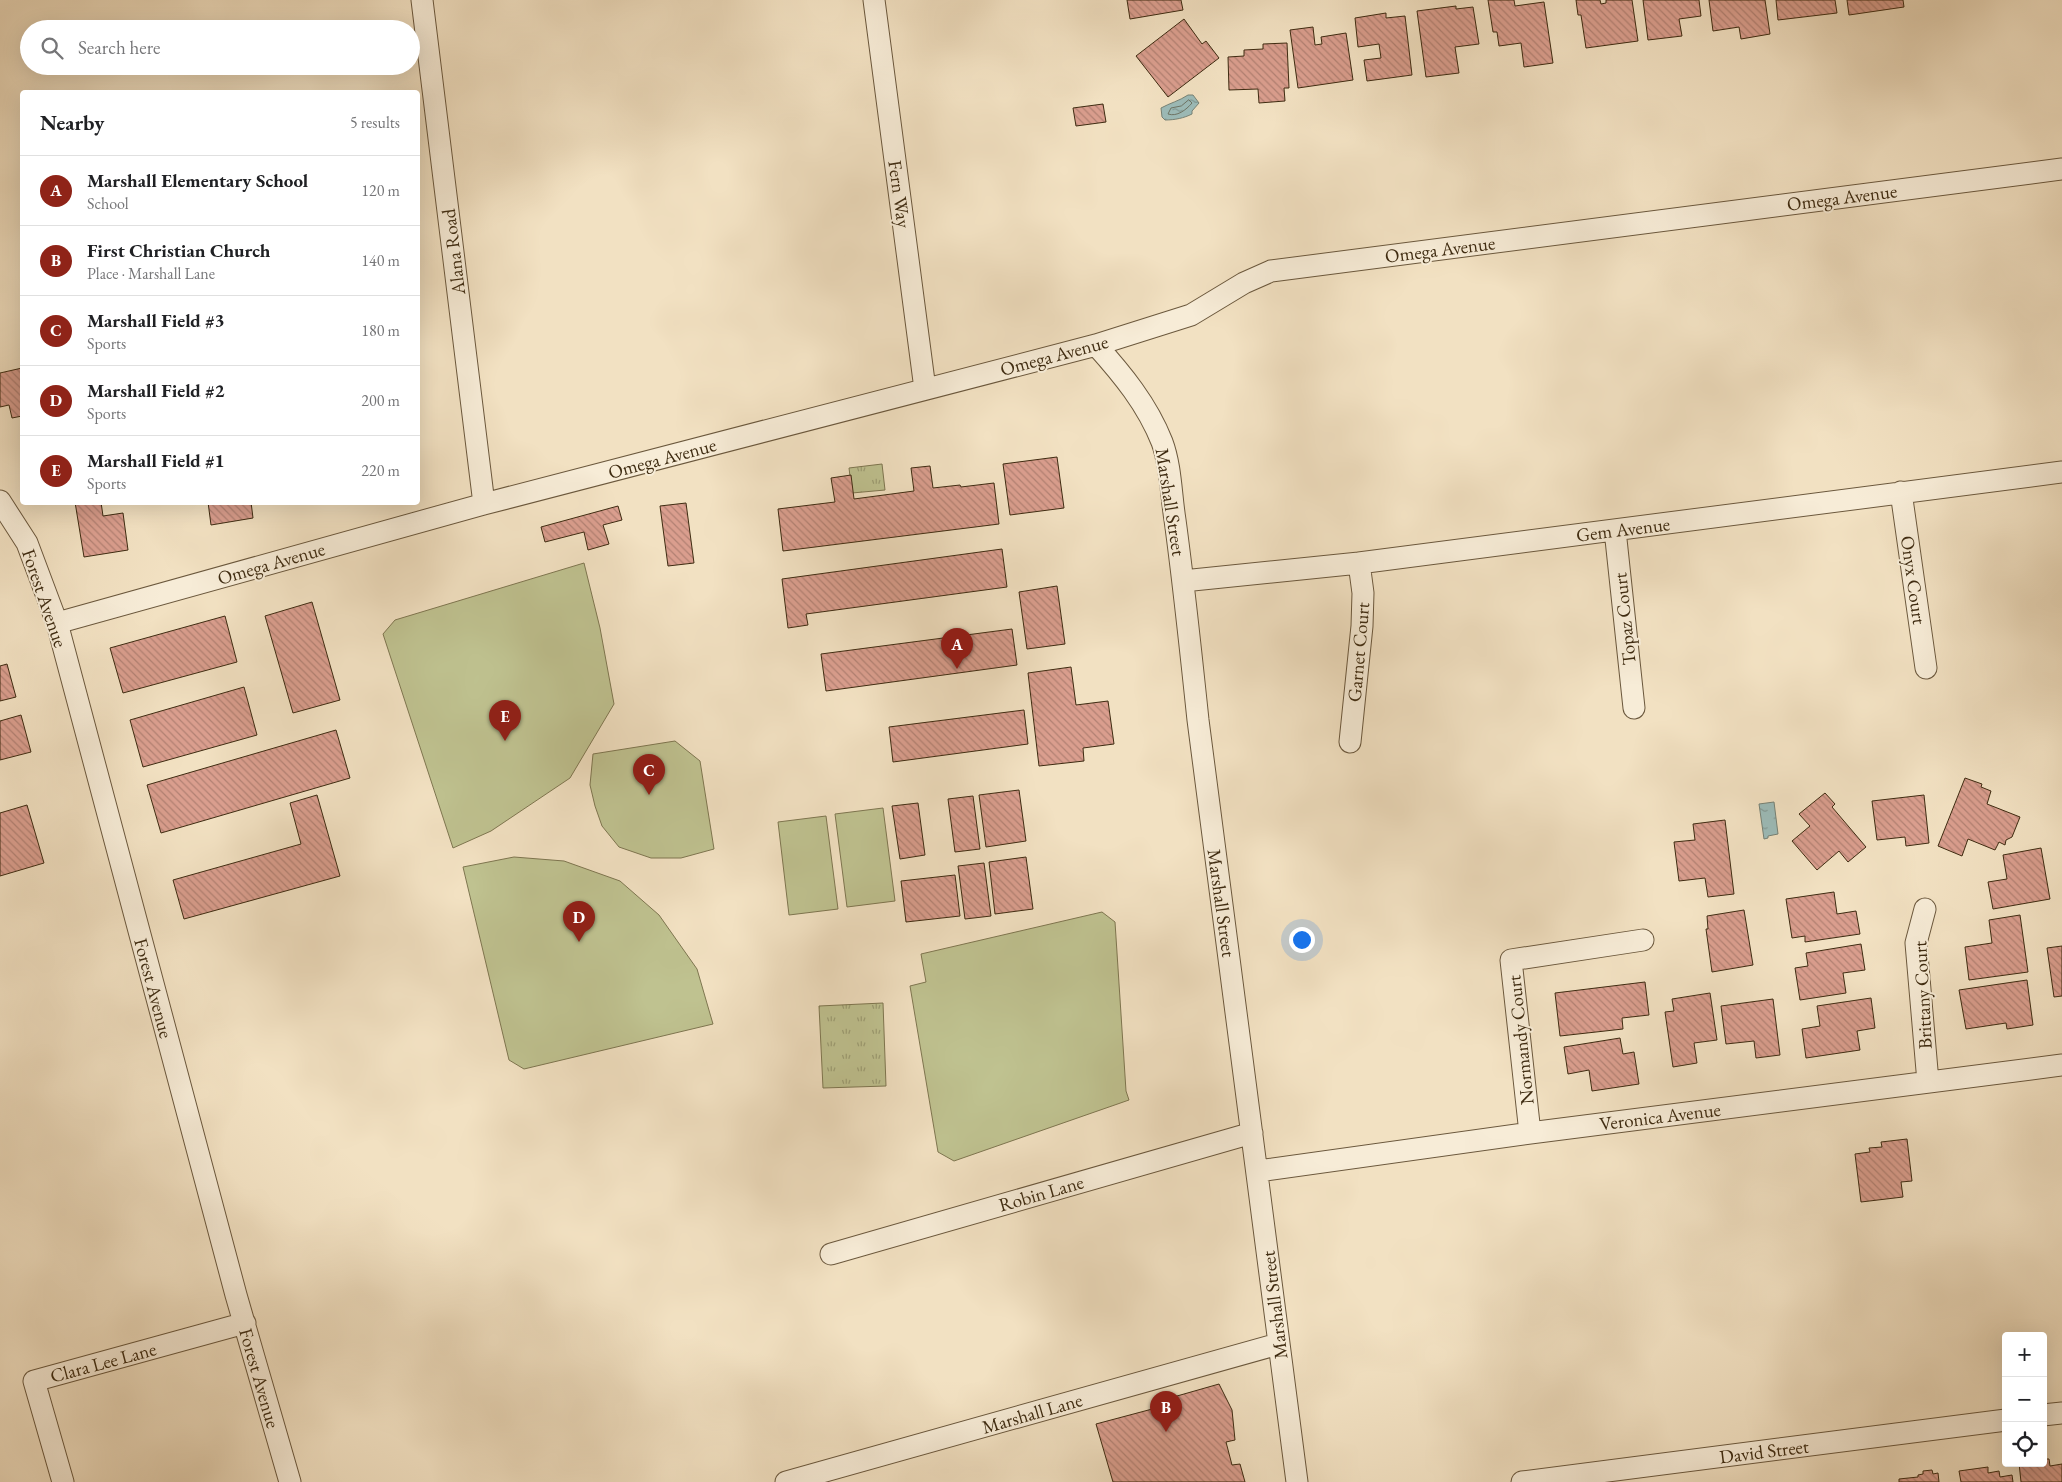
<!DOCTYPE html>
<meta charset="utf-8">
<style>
body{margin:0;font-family:"EB Garamond",serif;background:#f2f2f2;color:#202124}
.controls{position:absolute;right:15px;bottom:15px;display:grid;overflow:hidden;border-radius:5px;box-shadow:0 5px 20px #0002}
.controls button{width:45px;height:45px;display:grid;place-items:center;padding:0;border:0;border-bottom:1px solid #e0e0e0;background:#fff;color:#202124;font:25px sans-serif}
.you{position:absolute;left:1301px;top:939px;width:18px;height:18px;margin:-12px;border:4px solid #fff;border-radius:50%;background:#1a73e8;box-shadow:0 0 0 8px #1a73e833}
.badge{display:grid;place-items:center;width:32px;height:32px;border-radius:50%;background:#8f2418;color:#fff;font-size:16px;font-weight:700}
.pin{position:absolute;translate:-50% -41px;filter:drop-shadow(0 1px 2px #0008)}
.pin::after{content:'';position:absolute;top:26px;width:18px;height:15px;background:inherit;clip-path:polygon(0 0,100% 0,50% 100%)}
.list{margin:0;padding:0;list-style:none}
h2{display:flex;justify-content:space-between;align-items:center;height:65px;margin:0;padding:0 20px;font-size:21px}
h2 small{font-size:16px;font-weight:400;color:#757577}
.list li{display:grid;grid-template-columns:32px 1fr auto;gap:15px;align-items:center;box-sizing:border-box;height:70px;padding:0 20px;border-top:1px solid #e0e0e0}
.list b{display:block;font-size:19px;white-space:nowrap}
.list p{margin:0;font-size:16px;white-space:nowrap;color:#757577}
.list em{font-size:16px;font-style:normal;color:#757577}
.icon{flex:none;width:28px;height:28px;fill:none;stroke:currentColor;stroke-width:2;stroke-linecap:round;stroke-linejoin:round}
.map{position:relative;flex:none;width:2062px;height:1482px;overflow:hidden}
.search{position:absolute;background:#fff;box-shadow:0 5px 20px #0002;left:20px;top:20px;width:400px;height:55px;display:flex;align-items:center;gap:12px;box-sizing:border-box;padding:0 18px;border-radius:28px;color:#757577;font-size:19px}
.panel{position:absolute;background:#fff;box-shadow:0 5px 20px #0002;left:20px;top:90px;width:400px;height:415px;border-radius:5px}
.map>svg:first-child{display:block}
.park{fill:url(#park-tufts);stroke:#7e7650}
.garden{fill:#bfc290;stroke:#7e7650}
.water{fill:url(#water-ripples);stroke:#768276}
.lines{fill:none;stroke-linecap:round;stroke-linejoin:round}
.shore{stroke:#6d7465;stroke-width:1}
.building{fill:url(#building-back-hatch);stroke:#3e2b11}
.street-casing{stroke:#6b583d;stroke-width:23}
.street{stroke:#f7ecd7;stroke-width:21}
.labels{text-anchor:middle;stroke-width:4;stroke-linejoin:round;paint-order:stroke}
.street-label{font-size:19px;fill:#3e2b11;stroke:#f7ecd7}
</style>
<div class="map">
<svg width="2062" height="1482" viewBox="0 0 2062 1482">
<defs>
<pattern id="park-tufts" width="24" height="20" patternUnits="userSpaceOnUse" patternTransform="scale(1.25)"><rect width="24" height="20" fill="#bfc290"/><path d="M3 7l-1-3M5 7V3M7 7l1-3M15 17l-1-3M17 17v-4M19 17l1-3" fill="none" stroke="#9d9e74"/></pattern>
<pattern id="water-ripples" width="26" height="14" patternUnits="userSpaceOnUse" patternTransform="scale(1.25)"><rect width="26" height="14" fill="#9cbcb9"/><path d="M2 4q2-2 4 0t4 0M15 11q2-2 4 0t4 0" fill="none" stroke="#819995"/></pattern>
<pattern id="building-back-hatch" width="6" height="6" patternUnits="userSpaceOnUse" patternTransform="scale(1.25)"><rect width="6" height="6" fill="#da9e8e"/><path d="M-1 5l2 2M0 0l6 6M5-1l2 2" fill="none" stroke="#b28173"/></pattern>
</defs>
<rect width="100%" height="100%" fill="#f2e1c2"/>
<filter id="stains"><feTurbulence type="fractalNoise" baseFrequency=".004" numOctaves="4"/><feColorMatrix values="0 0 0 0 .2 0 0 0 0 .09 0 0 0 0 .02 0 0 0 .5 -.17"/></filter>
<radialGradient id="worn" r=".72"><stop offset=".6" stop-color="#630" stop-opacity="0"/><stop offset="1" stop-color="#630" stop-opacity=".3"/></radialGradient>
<path class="park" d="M 882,464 L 885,490 L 852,493 L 849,468 Z
M 883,1003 L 886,1086 L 823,1088 L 819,1006 Z"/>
<path class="garden" d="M 584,563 L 600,628 L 614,704 L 570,778 L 491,831 L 453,848 L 383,634 L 395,620 Z
M 675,741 L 700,761 L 714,849 L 681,858 L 651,858 L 619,847 L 602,826 L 595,806 L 590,785 L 593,754 Z
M 883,808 L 895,901 L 847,907 L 835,814 Z
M 826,816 L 838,909 L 789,915 L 778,822 Z
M 514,857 L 564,861 L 620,881 L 659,915 L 697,969 L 713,1024 L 524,1069 L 509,1060 L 463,867 Z
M 1102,912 L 1115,922 L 1126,1091 L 1129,1100 L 954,1161 L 938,1152 L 910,986 L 926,982 L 921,954 Z"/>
<path class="water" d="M 1188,95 L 1193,95 L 1199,103 L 1192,111 L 1192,114 C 1184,118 1175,120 1165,120 L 1162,117 L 1161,108 C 1170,103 1179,101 1188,95 Z
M 1774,802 L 1778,834 L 1768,836 L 1768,838 L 1764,839 L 1759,804 Z"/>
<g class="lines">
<path class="shore" d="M 1189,100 L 1192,103 C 1186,110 1177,117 1168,114 L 1171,108 L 1181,106 Z"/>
</g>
<path class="building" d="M 1127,0 L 1181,0 L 1183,10 L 1130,19 Z
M 1488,0 L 1514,0 L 1515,6 L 1544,2 L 1553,63 L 1524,67 L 1521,43 L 1499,46 L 1497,32 L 1493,32 Z
M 1576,0 L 1600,0 L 1601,4 L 1606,3 L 1606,0 L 1632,0 L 1638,41 L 1586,48 L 1581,15 L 1578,15 Z
M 1643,0 L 1699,0 L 1701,16 L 1679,19 L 1682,36 L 1648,40 Z
M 1709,0 L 1765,0 L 1770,34 L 1741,39 L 1739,27 L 1713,31 Z
M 1776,0 L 1835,0 L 1837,13 L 1778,20 Z
M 1847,0 L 1903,0 L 1904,7 L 1849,15 Z
M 1456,6 L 1456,9 L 1473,7 L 1479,44 L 1455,47 L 1459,73 L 1426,77 L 1417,11 Z
M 1386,13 L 1386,18 L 1405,16 L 1412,75 L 1367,81 L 1364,60 L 1381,58 L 1379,44 L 1358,47 L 1355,18 Z
M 1184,19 L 1202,44 L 1206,41 L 1219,58 L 1168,97 L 1136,56 Z
M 1313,27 L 1315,45 L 1322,44 L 1321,37 L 1346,33 L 1353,80 L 1298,88 L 1290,30 Z
M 1287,43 L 1289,88 L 1284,88 L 1285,101 L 1259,103 L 1258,89 L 1229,90 L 1228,57 L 1244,56 L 1244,50 L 1263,49 L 1263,44 Z
M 1103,104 L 1106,122 L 1076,126 L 1073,108 Z
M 22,368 L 22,416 L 12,418 L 9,405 L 0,407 L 0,373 Z
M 1057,457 L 1064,508 L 1010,515 L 1003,464 Z
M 930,466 L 933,488 L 960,485 L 961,487 L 994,483 L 999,524 L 783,551 L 778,509 L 835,502 L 831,478 L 851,475 L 854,499 L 914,491 L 911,468 Z
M 75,502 L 101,502 L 103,516 L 123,513 L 128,550 L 84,557 Z
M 208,502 L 251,502 L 253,518 L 211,525 Z
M 686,503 L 694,563 L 668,566 L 660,506 Z
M 618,506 L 622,520 L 603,525 L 609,544 L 588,550 L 584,532 L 545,542 L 541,527 Z
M 1002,549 L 1007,587 L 806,614 L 808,625 L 788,628 L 782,579 Z
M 1057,586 L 1065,644 L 1027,649 L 1019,592 Z
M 312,602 L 340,700 L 293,713 L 265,616 Z
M 225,616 L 237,662 L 123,693 L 110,648 Z
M 1012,629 L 1017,665 L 826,691 L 821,654 Z
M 7,664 L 16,697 L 0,701 L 0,666 Z
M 1071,667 L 1076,705 L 1108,701 L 1114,744 L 1083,748 L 1084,761 L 1039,766 L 1028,673 Z
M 244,687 L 257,735 L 143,767 L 130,720 Z
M 1024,710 L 1028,744 L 893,762 L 889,727 Z
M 21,715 L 31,752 L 0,760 L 0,721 Z
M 336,730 L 350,778 L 161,833 L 147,785 Z
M 1965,778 L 1982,784 L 1981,787 L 1991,791 L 1987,804 L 2020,817 L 2012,837 L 2006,840 L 2005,845 L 1999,842 L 1995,850 L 1968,839 L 1962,856 L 1938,846 Z
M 1019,790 L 1026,841 L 986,847 L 979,795 Z
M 1825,793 L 1835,804 L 1832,807 L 1866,847 L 1848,862 L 1839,851 L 1817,870 L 1792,841 L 1810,826 L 1799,814 Z
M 317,795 L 340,876 L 184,919 L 173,880 L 301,844 L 290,803 Z
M 1924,795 L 1929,843 L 1906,846 L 1905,837 L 1877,840 L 1872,801 Z
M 973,796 L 980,849 L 955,852 L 948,799 Z
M 918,803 L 925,855 L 900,859 L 892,806 Z
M 27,805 L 44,863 L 0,876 L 0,813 Z
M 1725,820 L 1734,894 L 1708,897 L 1705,878 L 1679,881 L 1674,842 L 1695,840 L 1693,824 Z
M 2041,848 L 2050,899 L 1993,909 L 1988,882 L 2007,879 L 2003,855 Z
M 1026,857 L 1033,909 L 995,914 L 989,862 Z
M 984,863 L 991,916 L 965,919 L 958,866 Z
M 955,875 L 960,916 L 906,922 L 901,881 Z
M 1834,892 L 1837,914 L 1856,911 L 1860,934 L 1805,942 L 1805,936 L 1792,938 L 1786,899 Z
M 1744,910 L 1753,965 L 1712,972 L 1706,929 L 1708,929 L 1707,916 Z
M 2020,915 L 2028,972 L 1969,980 L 1965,947 L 1992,943 L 1989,920 Z
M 1861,944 L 1865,970 L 1843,973 L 1846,993 L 1800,1000 L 1795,968 L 1808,966 L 1806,953 Z
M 2062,946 L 2062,996 L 2054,997 L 2047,948 Z
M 2027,980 L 2033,1025 L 2007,1029 L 2006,1023 L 1966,1029 L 1959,990 Z
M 1645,982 L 1649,1015 L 1622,1018 L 1623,1029 L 1560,1036 L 1555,993 Z
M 1710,993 L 1717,1040 L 1694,1043 L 1697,1063 L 1673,1067 L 1665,1012 L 1674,1011 L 1672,999 Z
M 1871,998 L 1875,1028 L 1857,1031 L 1860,1050 L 1806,1058 L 1802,1029 L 1820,1026 L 1817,1006 Z
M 1773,999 L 1780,1055 L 1756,1058 L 1754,1041 L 1726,1044 L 1721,1006 Z
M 1620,1038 L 1623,1054 L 1634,1052 L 1639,1084 L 1592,1091 L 1589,1070 L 1568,1074 L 1564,1047 Z
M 1907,1139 L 1912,1181 L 1901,1182 L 1903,1197 L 1861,1202 L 1855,1154 L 1870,1152 L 1869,1148 L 1882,1147 L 1881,1142 Z
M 1219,1384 L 1232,1410 L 1235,1440 L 1226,1442 L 1232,1465 L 1240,1464 L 1245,1482 L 1113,1482 L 1096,1424 L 1156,1408 L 1156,1402 Z
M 2043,1459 L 2049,1459 L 2050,1466 L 2062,1464 L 2062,1482 L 2021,1482 L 2019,1463 L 2043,1463 Z
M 1988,1467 L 1988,1473 L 1999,1471 L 2000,1477 L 2012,1475 L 2013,1482 L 1961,1482 L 1959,1471 Z
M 1932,1470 L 1933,1474 L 1938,1473 L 1939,1482 L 1899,1482 L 1899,1479 L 1918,1477 L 1918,1475 L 1923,1474 L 1923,1471 Z"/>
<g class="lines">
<g class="street-casing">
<path id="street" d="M 422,0 L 484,504
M 874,0 L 925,389
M 1096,345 C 1122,374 1147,404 1162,442 C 1171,466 1171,495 1175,520 C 1184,586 1191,653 1198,720 L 1297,1482
M 1901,492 L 1926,668
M 0,501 L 27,543 L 57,623 L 236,1295 L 290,1482
M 1615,530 L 1634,708
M 1183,581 L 1359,563 L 2062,472
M 57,623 L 484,504 L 1096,345 L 1191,315 L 1244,283 L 1271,271 L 2062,169
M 1350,742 L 1362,626 L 1363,593 L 1359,563
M 1925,909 L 1916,943 L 1928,1082
M 1530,1133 L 1511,960 L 1643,940
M 1258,1171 L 1530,1133 L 2062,1065
M 831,1254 L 1252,1133
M 2043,1415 L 2062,1413
M 63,1482 L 34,1381 L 245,1323
M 786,1482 L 1278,1344
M 1522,1482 L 2006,1420"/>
</g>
<use href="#street" class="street"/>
</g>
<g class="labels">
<g class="street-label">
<text transform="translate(900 194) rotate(82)" y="7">Fern Way</text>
<text transform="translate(1842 197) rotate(-7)" y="7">Omega Avenue</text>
<text transform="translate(1440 249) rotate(-7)" y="7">Omega Avenue</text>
<text transform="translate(453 252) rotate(-97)" y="7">Alana Road</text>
<text transform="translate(1054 355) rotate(-15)" y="7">Omega Avenue</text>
<text transform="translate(662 458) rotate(-15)" y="7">Omega Avenue</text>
<text transform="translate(1171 502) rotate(81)" y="7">Marshall Street</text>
<text transform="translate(1623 529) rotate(-7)" y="7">Gem Avenue</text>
<text transform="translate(271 563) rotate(-16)" y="7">Omega Avenue</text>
<text transform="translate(1914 580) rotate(82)" y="7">Onyx Court</text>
<text transform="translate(45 598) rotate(71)" y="7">Forest Avenue</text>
<text transform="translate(1624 619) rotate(-96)" y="7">Topaz Court</text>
<text transform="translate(1358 652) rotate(-85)" y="7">Garnet Court</text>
<text transform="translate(1222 903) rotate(82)" y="7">Marshall Street</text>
<text transform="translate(154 988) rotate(75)" y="7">Forest Avenue</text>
<text transform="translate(1922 995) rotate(-93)" y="7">Brittany Court</text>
<text transform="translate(1520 1040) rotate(-96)" y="7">Normandy Court</text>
<text transform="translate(1660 1116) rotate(-7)" y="7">Veronica Avenue</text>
<text transform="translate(1041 1193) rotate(-16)" y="7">Robin Lane</text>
<text transform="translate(1274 1305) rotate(-97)" y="7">Marshall Street</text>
<text transform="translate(103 1362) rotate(-15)" y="7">Clara Lee Lane</text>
<text transform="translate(260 1378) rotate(74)" y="7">Forest Avenue</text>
<text transform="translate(1032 1413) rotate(-16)" y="7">Marshall Lane</text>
<text transform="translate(1764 1451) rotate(-7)" y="7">David Street</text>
</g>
</g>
<rect width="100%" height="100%" filter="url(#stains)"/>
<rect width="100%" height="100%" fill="url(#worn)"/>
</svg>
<div class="controls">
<button>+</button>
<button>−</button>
<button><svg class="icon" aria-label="locate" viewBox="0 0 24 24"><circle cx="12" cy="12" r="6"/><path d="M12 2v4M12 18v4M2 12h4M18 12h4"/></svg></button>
</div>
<div class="you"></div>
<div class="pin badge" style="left:957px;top:669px">A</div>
<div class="pin badge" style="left:1166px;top:1432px">B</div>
<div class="pin badge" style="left:649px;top:795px">C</div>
<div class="pin badge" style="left:579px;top:942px">D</div>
<div class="pin badge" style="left:505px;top:741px">E</div>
<div class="search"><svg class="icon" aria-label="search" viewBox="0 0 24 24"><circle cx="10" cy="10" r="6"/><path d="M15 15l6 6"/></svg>Search here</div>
<section class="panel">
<h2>Nearby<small>5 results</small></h2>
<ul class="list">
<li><span class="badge">A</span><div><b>Marshall Elementary School</b><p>School</p></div><em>120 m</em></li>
<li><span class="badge">B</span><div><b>First Christian Church</b><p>Place · Marshall Lane</p></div><em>140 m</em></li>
<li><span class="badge">C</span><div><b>Marshall Field #3</b><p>Sports</p></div><em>180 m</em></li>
<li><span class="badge">D</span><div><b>Marshall Field #2</b><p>Sports</p></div><em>200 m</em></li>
<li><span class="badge">E</span><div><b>Marshall Field #1</b><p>Sports</p></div><em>220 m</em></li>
</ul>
</section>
</div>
